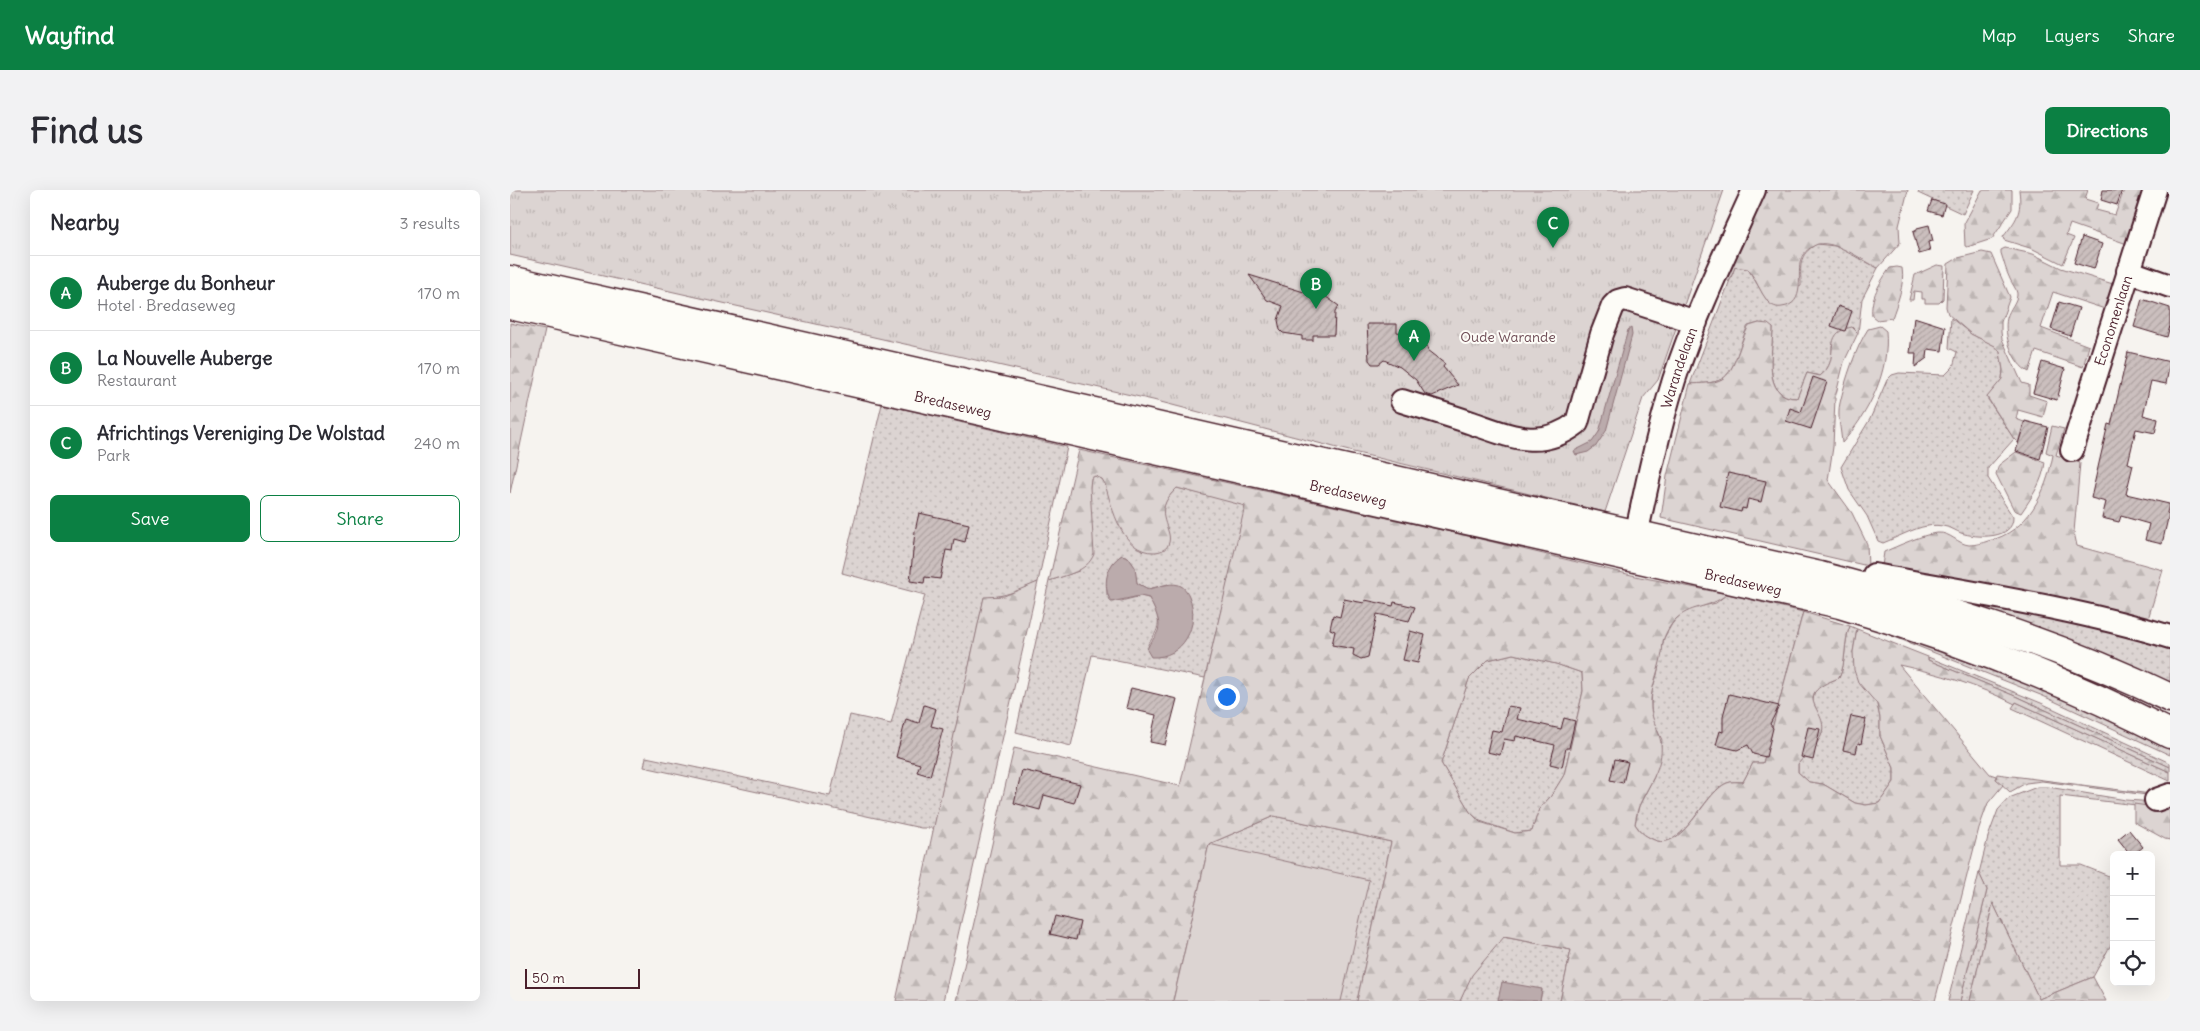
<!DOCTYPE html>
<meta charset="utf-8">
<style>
body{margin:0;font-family:Delius,sans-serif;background:#f2f2f3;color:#2b2b33}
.controls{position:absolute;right:15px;bottom:15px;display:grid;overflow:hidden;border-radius:8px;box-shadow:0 5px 20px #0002}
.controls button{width:45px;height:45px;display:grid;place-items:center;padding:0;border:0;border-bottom:1px solid #e1e1e2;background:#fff;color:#2b2b33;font:25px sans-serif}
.scale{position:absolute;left:15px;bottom:12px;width:115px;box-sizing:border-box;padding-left:5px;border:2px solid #4a1f2b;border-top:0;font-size:14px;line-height:18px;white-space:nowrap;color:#4a1f2b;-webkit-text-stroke:4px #fdfcf7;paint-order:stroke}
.you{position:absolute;left:716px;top:506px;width:18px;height:18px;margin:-12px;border:4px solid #fff;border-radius:50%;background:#1a73e8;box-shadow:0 0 0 8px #1a73e833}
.badge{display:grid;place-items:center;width:32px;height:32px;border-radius:50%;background:#0b8043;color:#fff;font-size:16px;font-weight:700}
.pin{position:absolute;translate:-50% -41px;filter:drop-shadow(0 1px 2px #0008)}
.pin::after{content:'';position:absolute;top:26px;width:18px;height:15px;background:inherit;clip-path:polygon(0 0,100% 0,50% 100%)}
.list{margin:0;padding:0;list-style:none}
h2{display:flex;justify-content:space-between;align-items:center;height:65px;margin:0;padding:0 20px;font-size:21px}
h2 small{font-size:16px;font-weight:400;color:#7c7c81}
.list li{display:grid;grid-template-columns:32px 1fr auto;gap:15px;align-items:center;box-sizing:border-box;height:75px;padding:0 20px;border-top:1px solid #e1e1e2}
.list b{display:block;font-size:19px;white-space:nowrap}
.list p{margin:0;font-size:16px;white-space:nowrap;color:#7c7c81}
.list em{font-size:16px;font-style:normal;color:#7c7c81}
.actions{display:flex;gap:10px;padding:15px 20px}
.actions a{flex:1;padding:11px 0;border:1px solid #0b8043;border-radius:8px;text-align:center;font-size:18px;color:#0b8043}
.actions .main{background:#0b8043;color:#fff}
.icon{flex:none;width:28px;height:28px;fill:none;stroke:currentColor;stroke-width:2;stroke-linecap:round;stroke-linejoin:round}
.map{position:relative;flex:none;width:1660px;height:811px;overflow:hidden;border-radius:8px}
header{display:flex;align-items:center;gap:30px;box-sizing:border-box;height:70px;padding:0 25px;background:#0b8043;color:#fff}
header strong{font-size:24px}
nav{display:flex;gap:28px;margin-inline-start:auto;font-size:18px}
.intro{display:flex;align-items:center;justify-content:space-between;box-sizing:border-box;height:120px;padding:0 30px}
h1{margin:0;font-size:35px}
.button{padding:12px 22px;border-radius:8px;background:#0b8043;color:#fff;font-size:18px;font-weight:700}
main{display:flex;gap:30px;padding:0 30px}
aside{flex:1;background:#fff;border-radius:8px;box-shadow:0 5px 20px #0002}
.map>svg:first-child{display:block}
.grass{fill:url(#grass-dots);stroke:#937a7e;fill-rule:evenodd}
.forest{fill:url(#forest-firs);stroke:#937a7e;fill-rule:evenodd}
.park{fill:url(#park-tufts);stroke:#937a7e}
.garden{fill:#dcd4d2;stroke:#937a7e}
.water{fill:#bbabac;stroke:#8e7378}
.building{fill:url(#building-hatch);stroke:#4a1f2b}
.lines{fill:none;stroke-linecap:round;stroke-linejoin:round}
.minor-casing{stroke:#4a1f2b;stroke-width:26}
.major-casing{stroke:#4a1f2b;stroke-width:31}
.minor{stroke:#fdfcf7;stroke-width:22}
.major{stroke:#fdfcf7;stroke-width:28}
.labels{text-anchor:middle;stroke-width:4;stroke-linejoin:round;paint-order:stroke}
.street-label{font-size:14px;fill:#4a1f2b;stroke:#fdfcf7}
.park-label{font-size:14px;fill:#6e4c55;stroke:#fdfcf7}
</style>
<header>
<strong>Wayfind</strong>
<nav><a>Map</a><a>Layers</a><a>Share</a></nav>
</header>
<div class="intro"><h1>Find us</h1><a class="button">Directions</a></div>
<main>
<aside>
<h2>Nearby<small>3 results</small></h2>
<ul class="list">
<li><span class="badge">A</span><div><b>Auberge du Bonheur</b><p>Hotel · Bredaseweg</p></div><em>170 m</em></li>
<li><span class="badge">B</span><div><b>La Nouvelle Auberge</b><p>Restaurant</p></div><em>170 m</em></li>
<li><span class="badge">C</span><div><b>Africhtings Vereniging De Wolstad</b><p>Park</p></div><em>240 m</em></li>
</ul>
<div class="actions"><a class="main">Save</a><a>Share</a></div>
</aside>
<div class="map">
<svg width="1660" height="811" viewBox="0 0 1660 811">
<defs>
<pattern id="grass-dots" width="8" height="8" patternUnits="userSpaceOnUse" patternTransform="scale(1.25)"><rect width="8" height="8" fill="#dcd4d2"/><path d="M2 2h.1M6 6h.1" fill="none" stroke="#beb6b4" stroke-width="1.8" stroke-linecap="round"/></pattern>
<pattern id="forest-firs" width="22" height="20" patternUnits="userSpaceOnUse" patternTransform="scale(1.25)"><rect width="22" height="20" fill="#dcd4d2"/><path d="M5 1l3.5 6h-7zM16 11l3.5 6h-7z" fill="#beb6b4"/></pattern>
<pattern id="park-tufts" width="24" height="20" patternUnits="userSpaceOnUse" patternTransform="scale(1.25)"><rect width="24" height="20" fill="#dcd4d2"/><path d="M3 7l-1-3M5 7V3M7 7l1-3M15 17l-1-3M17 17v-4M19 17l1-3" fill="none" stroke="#beb6b4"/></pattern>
<pattern id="building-hatch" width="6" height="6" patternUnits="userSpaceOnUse" patternTransform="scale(1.25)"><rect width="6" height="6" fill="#cbbfbe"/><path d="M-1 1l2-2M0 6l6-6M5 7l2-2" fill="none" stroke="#b0a4a3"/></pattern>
</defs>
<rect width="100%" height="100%" fill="#f6f3ef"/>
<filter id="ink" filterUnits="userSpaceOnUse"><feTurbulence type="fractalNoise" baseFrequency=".02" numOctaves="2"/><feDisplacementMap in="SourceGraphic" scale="10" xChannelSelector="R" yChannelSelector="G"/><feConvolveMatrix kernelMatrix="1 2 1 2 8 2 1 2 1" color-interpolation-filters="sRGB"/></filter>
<g filter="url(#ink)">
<path class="grass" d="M 1409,0 L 1464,0 L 1453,24 L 1408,3 Z
M 1307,54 L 1325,56 L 1368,78 L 1352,109 L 1348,143 L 1342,137 L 1322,155 C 1322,169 1321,177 1310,186 L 1297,183 L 1287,208 C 1251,208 1263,161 1263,138 L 1249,133 L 1238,136 C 1230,150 1226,181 1212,189 C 1203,194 1191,193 1180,194 L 1225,77 L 1238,79 L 1258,112 L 1291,96 C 1291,76 1287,65 1307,54 Z
M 1441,128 L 1461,144 L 1486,156 L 1490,162 L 1493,180 L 1492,189 L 1477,208 L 1504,249 L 1478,278 L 1478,288 L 1503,327 C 1504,350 1466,348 1451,343 C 1446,341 1442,338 1437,337 C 1431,335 1423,335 1417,336 C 1404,338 1386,348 1373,353 L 1368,351 L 1357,326 L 1339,300 L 1331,277 L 1360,229 L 1377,190 L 1382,185 L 1389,183 L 1435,185 L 1443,177 L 1447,162 L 1439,158 Z
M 372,214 L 557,257 L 528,392 C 510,401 495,406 474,408 L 424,638 L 411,638 L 134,577 L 136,567 L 320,606 L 340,525 L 381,534 L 415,405 L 332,383 Z
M 585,286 L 592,289 L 645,362 C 671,356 651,339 653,322 C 654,312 659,305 667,298 L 736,315 L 695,488 L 582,465 L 561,556 L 506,542 L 539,391 L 569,381 L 581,288 ZM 612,365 L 618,367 L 624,377 L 627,393 L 638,399 L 658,394 L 655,467 L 641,466 L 638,454 C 653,435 650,429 639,408 L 631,406 L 611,411 L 597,405 C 596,388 597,375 612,365 Z
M 1439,402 L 1660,455 L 1660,499 L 1425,409 Z
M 1217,404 L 1293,422 L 1253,573 L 1243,573 L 1233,592 C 1228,592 1222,591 1217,593 C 1193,602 1173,665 1142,649 C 1134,645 1130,642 1125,634 L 1129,616 L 1144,587 L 1152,550 L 1143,531 L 1141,517 L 1142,500 L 1147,485 L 1154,448 L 1162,434 L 1171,423 L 1180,419 L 1206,413 Z
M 1340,436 L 1347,439 L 1343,462 L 1359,504 L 1367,514 L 1370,528 L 1370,546 L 1384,578 L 1384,592 L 1369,613 L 1356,615 L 1345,613 L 1313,594 L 1299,592 L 1288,582 L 1288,574 L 1311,546 L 1308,523 L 1303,512 L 1304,503 L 1311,495 L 1329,488 C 1337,472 1333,452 1340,436 Z
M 1374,436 L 1574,511 L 1611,535 L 1660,560 L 1660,565 L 1533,506 L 1372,442 Z
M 1003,464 L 1046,474 L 1072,483 L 1073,501 L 1054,585 L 1041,606 L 1029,619 L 1022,641 L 1005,643 L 970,631 L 960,622 L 931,573 L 959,489 L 978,470 Z
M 1418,467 L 1531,513 L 1660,573 L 1660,577 L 1505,506 L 1418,470 Z
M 1506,512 L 1660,582 L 1660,591 L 1502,518 Z
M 1487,584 L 1641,604 L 1644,606 L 1532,591 L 1516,593 L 1500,602 L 1486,589 Z
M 1527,597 L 1538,597 L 1616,610 L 1660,613 L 1660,619 L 1550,606 L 1550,675 L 1571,675 L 1604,688 L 1604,749 L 1583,787 L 1529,809 L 1483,713 L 1460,811 L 1450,811 L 1477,700 L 1469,683 L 1478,647 L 1488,620 L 1499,608 Z
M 764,626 L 881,652 L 847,811 L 663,811 L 699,654 Z
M 993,747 L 1061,760 L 1050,811 L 1030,811 L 1032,800 L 989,810 L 993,811 L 950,811 L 961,785 Z"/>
<path class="forest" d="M 1254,0 L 1398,0 L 1389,36 L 1390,53 L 1368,78 C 1352,70 1327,51 1308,54 C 1302,56 1293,62 1291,69 C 1286,84 1297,114 1272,117 C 1267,118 1262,116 1258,112 C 1250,102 1246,89 1238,79 L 1225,77 L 1219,92 L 1214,85 Z
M 1472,0 L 1502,0 L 1502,19 L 1482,49 L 1457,57 L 1455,56 L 1454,34 Z
M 1509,0 L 1578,0 L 1575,9 L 1588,13 L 1586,20 L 1605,25 L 1614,0 L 1638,0 L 1620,55 L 1560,34 L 1556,45 L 1564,48 L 1553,74 L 1523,59 L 1494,50 L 1493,47 C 1507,29 1512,23 1509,0 Z
M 1495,58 L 1523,64 L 1551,78 L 1603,94 L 1595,119 L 1543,102 L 1531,138 L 1579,156 L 1573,177 L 1526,161 L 1519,182 C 1503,174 1493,145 1497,128 C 1499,119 1508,111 1507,103 C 1506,98 1502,94 1500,89 C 1496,81 1494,72 1491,63 L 1491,60 Z
M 1472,62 L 1481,64 L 1500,107 L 1491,132 L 1491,142 L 1492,149 L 1512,193 L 1519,195 L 1519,205 L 1537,211 L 1533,227 L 1508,220 L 1506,229 L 1514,232 L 1508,253 L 1504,249 L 1477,207 L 1492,189 L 1493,180 L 1490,162 L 1485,156 L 1461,144 L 1438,124 L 1436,117 L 1438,74 L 1448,68 Z
M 1427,75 L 1434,76 L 1433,109 L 1429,113 L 1415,113 L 1415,109 L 1412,109 L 1412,102 L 1404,101 L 1403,110 L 1399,110 L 1405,85 Z
M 1387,77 L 1392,78 C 1395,95 1387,113 1382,128 L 1367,130 L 1362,126 C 1360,108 1370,92 1380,78 Z
M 0,133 L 35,140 L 0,303 Z
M 1249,133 L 1258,134 L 1263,138 C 1263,160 1251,209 1287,208 L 1297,183 L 1310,186 C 1333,169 1309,143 1342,137 L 1348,143 L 1334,172 L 1325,208 L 1323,257 L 1318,290 L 1342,323 L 1357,354 L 1358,376 L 1151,328 L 1157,286 L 1180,194 C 1191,193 1203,194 1212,189 C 1226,181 1230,150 1239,136 Z
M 1370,136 L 1376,141 C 1380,181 1359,223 1332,253 C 1331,240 1327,225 1330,213 C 1335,191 1346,157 1358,139 Z
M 1542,236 L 1554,239 L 1546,265 L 1570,273 L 1564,342 L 1567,356 L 1653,380 L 1637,432 L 1372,376 L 1374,362 C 1385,357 1416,343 1428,343 C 1440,342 1448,354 1459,355 C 1466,355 1472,353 1478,351 C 1518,342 1536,303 1543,265 L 1536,262 Z
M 569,260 L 945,343 L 1130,387 L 1217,404 C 1198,420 1180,414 1164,431 C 1160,436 1156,442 1154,448 C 1152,452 1153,458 1152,463 C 1149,482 1139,500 1141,519 C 1144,540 1155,546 1150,570 C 1146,587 1136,600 1129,616 C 1127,621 1126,628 1125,634 C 1130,642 1134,645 1142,649 C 1173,665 1193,603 1217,593 C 1221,591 1228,592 1233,592 L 1243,573 L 1253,573 L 1293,422 L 1340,436 C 1333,452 1337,472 1329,488 C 1276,507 1322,520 1311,546 C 1307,556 1294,566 1288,574 L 1288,582 L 1299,592 L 1313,594 L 1345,613 L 1356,615 L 1369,613 L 1384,592 L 1384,578 L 1370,546 L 1370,528 L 1367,514 L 1348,492 L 1344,480 L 1343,462 L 1347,439 L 1418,467 L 1418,470 L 1505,506 L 1660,577 L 1660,582 L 1506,512 L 1505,514 C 1467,495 1430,484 1389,475 L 1480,584 L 1486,586 L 1486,589 L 1493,595 L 1478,613 L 1469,638 L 1425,811 L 1050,811 L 1061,760 L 994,747 L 962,785 L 950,811 L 847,811 L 881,652 L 764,626 L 699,654 L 663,811 L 446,811 L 504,558 L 670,596 L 735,316 L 667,298 C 638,324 666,339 658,355 C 656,360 649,362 644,362 C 612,363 602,318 595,294 L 592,289 L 585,286 L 581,288 L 580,297 L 584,364 C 577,382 556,385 539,391 ZM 1003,464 L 1046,474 L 1072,483 L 1073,501 L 1054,585 L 1041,606 L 1029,619 L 1022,641 L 1005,643 L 970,632 L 960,622 L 931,573 L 959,489 L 978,470 Z
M 1506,262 L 1535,272 C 1533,291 1522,307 1511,323 L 1504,320 L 1486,284 L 1489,275 Z
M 528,392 L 433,811 L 386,811 L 474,407 L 494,406 Z
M 1624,614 L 1659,619 L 1660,616 L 1660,650 L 1655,649 L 1624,632 Z
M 1469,683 L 1477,700 L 1450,811 L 1438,811 Z
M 1483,713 L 1529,809 L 1583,787 L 1596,811 L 1460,811 Z"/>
<path class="park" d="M 0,0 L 1214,0 L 1148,190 L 1133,208 L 1095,322 L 843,262 L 643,210 L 0,65 Z"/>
<path class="garden" d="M 699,654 L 859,690 L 831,811 L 663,811 Z"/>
<path class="water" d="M 1121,138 L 1122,145 L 1096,241 L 1086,256 L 1078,262 L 1066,265 L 1064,261 L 1082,252 L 1089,242 L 1118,140 Z
M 612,365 L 618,367 L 625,377 L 627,393 L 638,399 C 648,398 658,392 669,395 C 674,397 677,401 679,406 C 691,435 673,469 641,467 L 637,460 C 639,452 644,450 647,443 C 653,433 643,417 639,408 L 630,406 L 601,412 C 592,395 596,375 612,365 Z
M 992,792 L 1032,799 L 1030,811 L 988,810 Z"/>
<path class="building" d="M 1593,0 L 1612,0 L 1607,15 L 1591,10 Z
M 1422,10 L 1435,14 L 1432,25 L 1418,21 Z
M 1419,35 L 1423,51 L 1418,52 L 1420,61 L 1409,64 L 1403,42 L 1407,40 L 1407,38 Z
M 1572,47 L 1592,54 L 1584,79 L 1564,73 Z
M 739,85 L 810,107 L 812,104 L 829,116 L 825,122 L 824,145 L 803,145 L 803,150 L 792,150 L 792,146 L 773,143 L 770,140 L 768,130 L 773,116 L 757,110 Z
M 1632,109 L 1660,118 L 1660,136 L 1657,147 L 1624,137 Z
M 1549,112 L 1569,118 L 1560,146 L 1541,139 Z
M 1328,116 L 1342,121 L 1335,141 L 1321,136 Z
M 1404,127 L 1435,137 L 1432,161 L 1418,159 L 1417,168 L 1405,177 L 1406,163 L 1400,163 Z
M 857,134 L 887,134 L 887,142 L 898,144 L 897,147 L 918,157 L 917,160 L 935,174 L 933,177 L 948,195 L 922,206 L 915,204 L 906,190 L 890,177 L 874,170 L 869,174 L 862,174 L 859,170 Z
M 1618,162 L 1660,172 L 1656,194 L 1641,191 L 1633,225 L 1648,229 L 1645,243 L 1626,239 L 1618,273 L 1623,275 L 1616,304 L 1659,314 L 1657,323 L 1659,324 L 1652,354 L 1635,350 L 1639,334 L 1611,326 L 1609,332 L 1592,328 L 1596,312 L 1581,308 L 1598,234 L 1601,235 Z
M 1532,172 L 1555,179 L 1547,210 L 1523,203 Z
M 1303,187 L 1317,192 L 1301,239 L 1276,231 L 1280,218 L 1291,222 Z
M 1515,231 L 1538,237 L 1530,269 L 1506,261 Z
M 1218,283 L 1256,291 L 1251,312 L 1238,309 L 1236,319 L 1232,318 L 1231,322 L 1210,317 Z
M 409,323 L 459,334 L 455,352 L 444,349 L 442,361 L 436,360 L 430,389 L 415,387 L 414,393 L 400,391 L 405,341 Z
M 834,409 L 854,413 L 855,410 L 860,411 L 883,416 L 884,412 L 905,417 L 899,431 L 867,424 L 858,467 L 851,469 L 843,465 L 844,459 L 822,455 L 825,441 L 820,439 L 823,425 L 830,427 Z
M 900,441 L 915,445 L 908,473 L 893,470 Z
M 621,498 L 667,509 L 655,555 L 640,552 L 646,525 L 616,518 Z
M 1219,504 L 1269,516 L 1260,534 L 1263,538 L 1256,567 L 1243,564 L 1238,555 L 1227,560 L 1206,555 L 1210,541 L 1213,542 L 1213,526 Z
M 414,515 L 426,519 L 421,536 L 433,539 L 420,586 L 407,582 L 410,574 L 386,567 L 396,529 L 409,533 Z
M 998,516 L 1010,518 L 1007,529 L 1051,539 L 1054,528 L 1065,531 L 1059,558 L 1056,558 L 1052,577 L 1040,574 L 1045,555 L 1006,546 L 1005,551 L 994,549 L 990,565 L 977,562 L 982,540 L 992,542 Z
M 1341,526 L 1356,529 L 1351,554 L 1348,553 L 1346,563 L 1333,560 Z
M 1298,537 L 1310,539 L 1303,570 L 1291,567 Z
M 1105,569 L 1118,572 L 1113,593 L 1100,590 Z
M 512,580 L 570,594 L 564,613 L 534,605 L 530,620 L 504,613 Z
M 1619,640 L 1633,657 L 1623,665 L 1621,665 L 1608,649 Z
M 545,726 L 570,732 L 566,750 L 540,744 Z"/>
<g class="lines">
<g class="minor-casing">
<g id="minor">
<path d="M 1618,81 L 1660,96"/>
<path d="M 892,211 C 915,218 939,225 962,233 C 1000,246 1031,261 1067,233 L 1092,144 L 1103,116 L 1108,111 L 1115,109 L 1186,132"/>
<path id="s1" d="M 1562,260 L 1645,0"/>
<path id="s2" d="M 1123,360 C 1135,303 1147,245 1164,190 C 1185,125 1216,62 1244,0"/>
<path d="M 1364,385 C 1463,403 1564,418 1660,447"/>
<path d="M 1646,610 L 1660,605"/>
</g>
</g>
<g class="major-casing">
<g id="major">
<path d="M 0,90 L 1310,386 C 1429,417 1549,454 1660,508"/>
<path id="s3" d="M 0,115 L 1330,414 C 1444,447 1554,490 1660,544"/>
</g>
</g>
<use href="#minor" class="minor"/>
<use href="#major" class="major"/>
</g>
</g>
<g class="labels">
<g class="street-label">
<text dy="5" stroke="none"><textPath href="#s1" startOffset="136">Economenlaan</textPath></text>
<text dy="5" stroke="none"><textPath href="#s2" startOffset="188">Warandelaan</textPath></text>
<text dy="5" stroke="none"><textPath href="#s3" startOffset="454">Bredaseweg</textPath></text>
<text dy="5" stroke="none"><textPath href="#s3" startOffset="859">Bredaseweg</textPath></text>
<text dy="5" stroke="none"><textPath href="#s3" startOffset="1264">Bredaseweg</textPath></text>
</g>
<g class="park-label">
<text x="998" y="152">Oude Warande</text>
</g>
</g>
</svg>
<div class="controls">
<button>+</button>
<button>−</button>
<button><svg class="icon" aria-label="locate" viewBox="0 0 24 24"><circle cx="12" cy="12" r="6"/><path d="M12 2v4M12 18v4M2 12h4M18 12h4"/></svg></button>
</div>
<div class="scale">50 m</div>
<div class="you"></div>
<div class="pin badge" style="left:904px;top:171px">A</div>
<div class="pin badge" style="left:806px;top:119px">B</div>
<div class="pin badge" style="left:1043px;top:58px">C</div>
</div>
</main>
